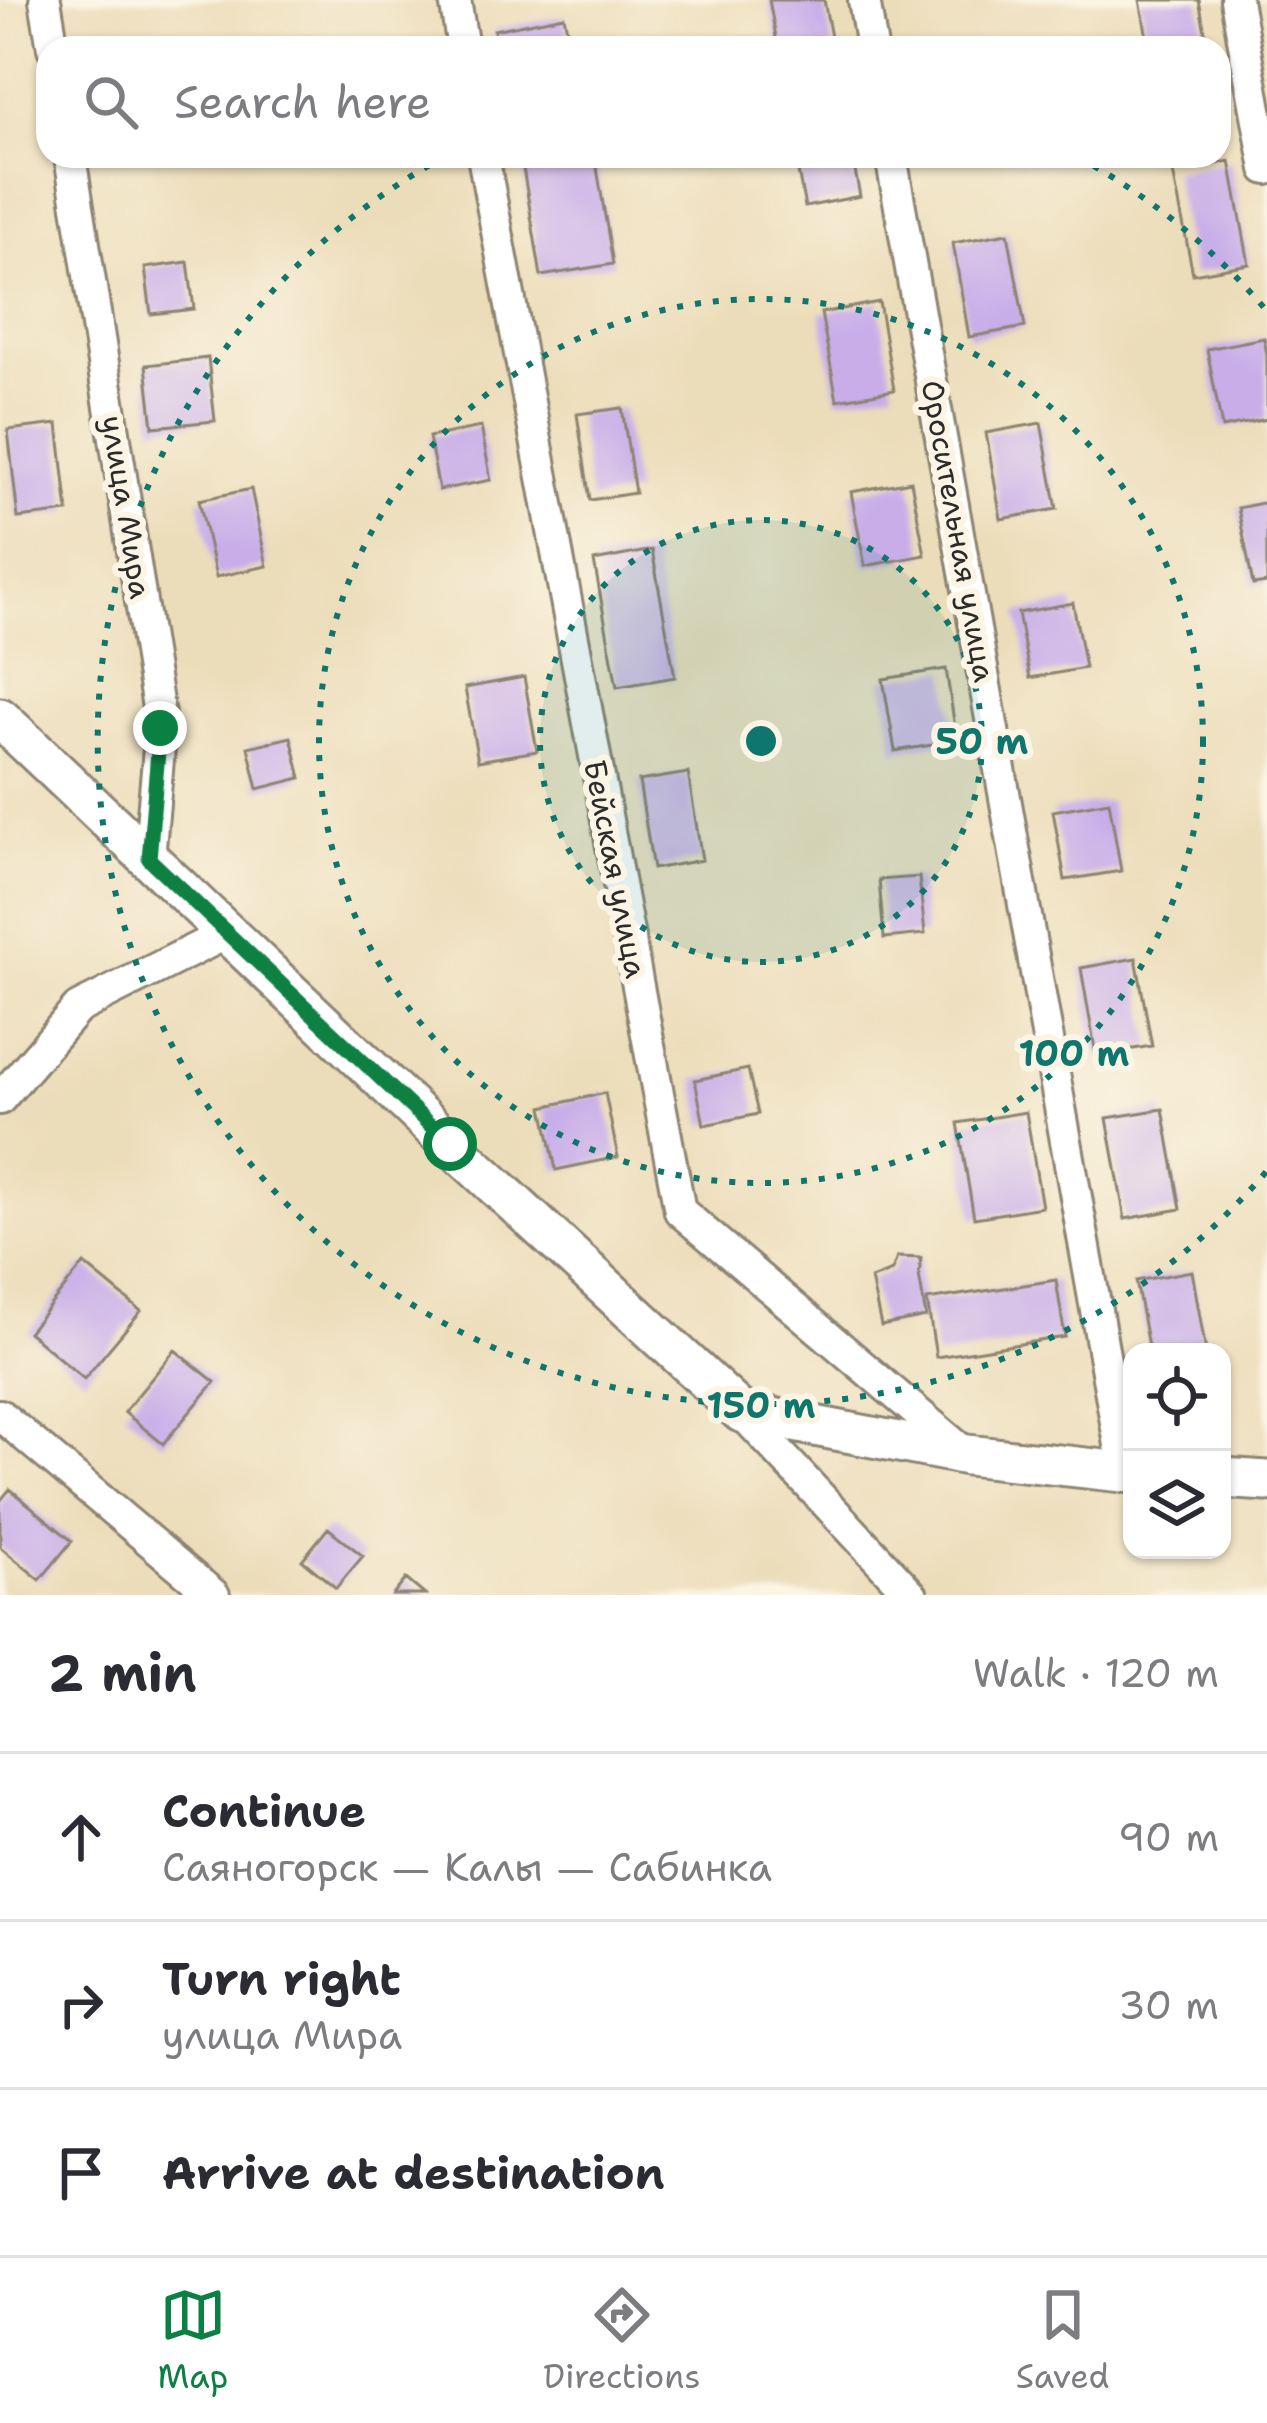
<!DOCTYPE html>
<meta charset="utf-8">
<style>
body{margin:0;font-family:"Shantell Sans",sans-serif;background:#f7f7f7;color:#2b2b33}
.controls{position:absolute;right:36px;bottom:36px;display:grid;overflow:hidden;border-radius:24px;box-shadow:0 3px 9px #0004}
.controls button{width:108px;height:108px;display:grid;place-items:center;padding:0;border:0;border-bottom:3px solid #e1e1e2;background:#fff;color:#2b2b33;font:60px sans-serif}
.stop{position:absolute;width:36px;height:36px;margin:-27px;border:9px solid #0b8043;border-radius:50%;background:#fff}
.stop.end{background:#0b8043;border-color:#fff;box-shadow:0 3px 12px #0008}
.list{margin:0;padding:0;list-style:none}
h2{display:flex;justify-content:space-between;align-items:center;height:156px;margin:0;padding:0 48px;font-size:51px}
h2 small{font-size:39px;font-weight:400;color:#7c7c81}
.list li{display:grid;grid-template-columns:78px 1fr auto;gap:36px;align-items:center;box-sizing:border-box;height:168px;padding:0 48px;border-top:3px solid #e1e1e2}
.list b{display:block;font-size:45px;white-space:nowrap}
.list p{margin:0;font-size:39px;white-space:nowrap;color:#7c7c81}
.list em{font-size:39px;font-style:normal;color:#7c7c81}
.icon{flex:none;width:66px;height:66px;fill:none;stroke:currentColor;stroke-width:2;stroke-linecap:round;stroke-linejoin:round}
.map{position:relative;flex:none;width:1267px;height:1595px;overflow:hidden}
.search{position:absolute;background:#fff;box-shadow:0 3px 9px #0004;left:36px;right:36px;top:36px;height:132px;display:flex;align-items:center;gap:30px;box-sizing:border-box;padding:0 42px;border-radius:36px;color:#7c7c81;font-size:45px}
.sheet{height:660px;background:#fff}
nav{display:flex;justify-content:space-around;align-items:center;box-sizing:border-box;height:168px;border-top:3px solid #e1e1e2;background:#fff;font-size:33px;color:#7c7c81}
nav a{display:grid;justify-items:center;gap:6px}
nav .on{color:#0b8043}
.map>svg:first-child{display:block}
.building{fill:#c8ade9}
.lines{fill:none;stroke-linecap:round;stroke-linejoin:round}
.minor-casing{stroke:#8c8472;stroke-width:36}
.tertiary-casing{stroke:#8c8472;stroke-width:45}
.minor{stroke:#fff;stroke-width:30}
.tertiary{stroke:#fff;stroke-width:39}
.route{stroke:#0b8043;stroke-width:15}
.ring{fill:none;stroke:#0f766e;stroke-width:6;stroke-dasharray:6 12}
.labels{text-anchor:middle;stroke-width:12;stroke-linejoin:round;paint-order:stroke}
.street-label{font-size:30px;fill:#2b2b2b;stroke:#fcf5e5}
.centre{fill:#0f766e;stroke:#fcf5e5;stroke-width:6}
.ring-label{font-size:36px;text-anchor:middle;font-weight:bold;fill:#0f766e;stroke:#fcf5e5;stroke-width:12;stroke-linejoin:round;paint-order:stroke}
</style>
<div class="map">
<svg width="1267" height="1595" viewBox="0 0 1267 1595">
<rect width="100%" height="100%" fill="#fcf5e5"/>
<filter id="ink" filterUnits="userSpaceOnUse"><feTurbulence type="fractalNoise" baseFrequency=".00833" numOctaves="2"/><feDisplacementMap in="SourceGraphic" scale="24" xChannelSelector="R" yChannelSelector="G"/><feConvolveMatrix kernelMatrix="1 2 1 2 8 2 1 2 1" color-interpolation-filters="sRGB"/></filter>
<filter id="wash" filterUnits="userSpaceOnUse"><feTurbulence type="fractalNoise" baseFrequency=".004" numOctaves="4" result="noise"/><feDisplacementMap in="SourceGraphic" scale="48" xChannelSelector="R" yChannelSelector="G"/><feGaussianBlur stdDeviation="2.7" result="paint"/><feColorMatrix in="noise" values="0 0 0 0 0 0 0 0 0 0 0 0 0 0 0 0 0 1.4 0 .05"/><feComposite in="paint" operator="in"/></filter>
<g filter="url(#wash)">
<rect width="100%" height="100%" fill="#ecddba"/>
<g id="blocks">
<path class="building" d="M 769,0 L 824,0 L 833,48 L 778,48 Z
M 1140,0 L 1199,0 L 1208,48 L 1149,48 Z
M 564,16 L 571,48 L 497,48 L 494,30 Z
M 595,156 L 613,264 L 541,276 L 523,168 Z
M 795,156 L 852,156 L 860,196 L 805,207 Z
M 1230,161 L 1249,264 L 1193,274 L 1173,172 Z
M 1008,233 L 1025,327 L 969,337 L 953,243 Z
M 188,262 L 194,309 L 151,314 L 145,268 Z
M 879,302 L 894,390 L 837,400 L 821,313 Z
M 1264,338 L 1267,355 L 1267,419 L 1222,428 L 1207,349 Z
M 208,358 L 215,421 L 153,427 L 146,365 Z
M 622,408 L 635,493 L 590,500 L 577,414 Z
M 1041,423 L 1057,509 L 1001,519 L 986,433 Z
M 58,424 L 68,512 L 18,518 L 8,430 Z
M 481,427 L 491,480 L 439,490 L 429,437 Z
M 911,481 L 925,555 L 865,566 L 851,492 Z
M 251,489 L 267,566 L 216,577 L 199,500 Z
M 1267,502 L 1267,583 L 1253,585 L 1238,508 Z
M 652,550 L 675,677 L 617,687 L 594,561 Z
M 1073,603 L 1085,668 L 1030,678 L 1018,613 Z
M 946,669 L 957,741 L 895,751 L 883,679 Z
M 524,677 L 537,751 L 478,761 L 465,688 Z
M 291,737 L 301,778 L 258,789 L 248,747 Z
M 688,773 L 702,860 L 653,869 L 639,781 Z
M 1109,801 L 1121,871 L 1065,880 L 1053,811 Z
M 919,877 L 925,934 L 884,938 L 879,880 Z
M 1136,958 L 1152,1046 L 1096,1055 L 1081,968 Z
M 748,1069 L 758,1114 L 704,1125 L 695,1080 Z
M 605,1093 L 618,1157 L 556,1170 L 543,1107 Z
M 1163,1109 L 1181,1209 L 1125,1219 L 1107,1118 Z
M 1026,1112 L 1042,1207 L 974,1218 L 958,1123 Z
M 897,1257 L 921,1258 L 919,1275 L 926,1317 L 881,1326 L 871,1279 L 892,1271 Z
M 84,1264 L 141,1311 L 84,1379 L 28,1332 Z
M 1192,1271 L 1206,1352 L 1149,1352 L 1136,1281 Z
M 1056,1280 L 1065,1337 L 936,1357 L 927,1300 Z
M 175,1350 L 215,1382 L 163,1444 L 124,1412 Z
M 10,1489 L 72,1541 L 40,1580 L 0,1547 L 0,1501 Z
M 328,1528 L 363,1556 L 336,1588 L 302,1560 Z
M 406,1579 L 425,1595 L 393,1595 Z"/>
</g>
</g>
<g filter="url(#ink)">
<use href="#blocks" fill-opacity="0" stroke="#8c8472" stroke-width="3"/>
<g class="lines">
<g class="minor-casing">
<path id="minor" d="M 45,0 L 53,48
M 455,0 L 463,48
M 864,0 L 872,48
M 1236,0 L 1267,169
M 70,156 L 161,727 L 149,858
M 483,156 L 680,1211 L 967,1455
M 891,156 L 1125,1473
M 0,1099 L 78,1008 L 227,933
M 741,1412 L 912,1595
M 0,1415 L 214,1595"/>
</g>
<g class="tertiary-casing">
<path id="tertiary" d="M 0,718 L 450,1144 L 741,1412 L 967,1455 L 1132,1473
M 1222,1478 L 1267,1481"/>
</g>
<use href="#minor" class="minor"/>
<use href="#tertiary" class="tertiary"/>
</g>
</g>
<g class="lines" filter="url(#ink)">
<path class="route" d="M 160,728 L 149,859 L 450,1144"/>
</g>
<circle cx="761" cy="741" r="221" fill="#0f766e" fill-opacity=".12"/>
<g class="ring">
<circle cx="761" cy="741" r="221"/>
<circle cx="761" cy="741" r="442"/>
<path d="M1266 1172A664 664 0 1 1 444 157M1078 157A664 664 0 0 1 1266 310"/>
</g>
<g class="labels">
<g class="street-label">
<text transform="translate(126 507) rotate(81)" y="10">улица Мира</text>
<text transform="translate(958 531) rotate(80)" y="10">Оросительная улица</text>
<text transform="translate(615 869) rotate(79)" y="10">Бейская улица</text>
</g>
</g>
<circle cx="761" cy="741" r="18" class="centre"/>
<g class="ring-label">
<text x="982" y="754">50 m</text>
<text x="1074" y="1066">100 m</text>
<text x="761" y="1418">150 m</text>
</g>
</svg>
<div class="controls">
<button><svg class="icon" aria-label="locate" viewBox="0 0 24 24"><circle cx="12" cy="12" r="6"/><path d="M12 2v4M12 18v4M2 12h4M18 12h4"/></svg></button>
<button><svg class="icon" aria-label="layers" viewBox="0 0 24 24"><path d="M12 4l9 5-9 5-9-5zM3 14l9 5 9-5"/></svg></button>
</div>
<div class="stop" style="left:450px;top:1144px"></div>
<div class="stop end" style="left:160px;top:728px"></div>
<div class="search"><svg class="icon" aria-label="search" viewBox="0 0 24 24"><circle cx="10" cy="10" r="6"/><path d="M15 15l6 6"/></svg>Search here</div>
</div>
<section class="sheet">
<h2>2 min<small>Walk · 120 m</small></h2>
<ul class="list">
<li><svg class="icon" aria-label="ahead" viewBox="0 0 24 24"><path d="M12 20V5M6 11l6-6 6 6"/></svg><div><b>Continue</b><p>Саяногорск — Калы — Сабинка</p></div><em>90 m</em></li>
<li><svg class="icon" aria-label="right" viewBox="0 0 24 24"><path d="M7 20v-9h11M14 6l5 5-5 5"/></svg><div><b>Turn right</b><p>улица Мира</p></div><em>30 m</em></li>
<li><svg class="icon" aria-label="arrive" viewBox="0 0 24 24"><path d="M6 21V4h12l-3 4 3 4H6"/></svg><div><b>Arrive at destination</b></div></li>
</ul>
</section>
<nav>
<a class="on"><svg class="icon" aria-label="map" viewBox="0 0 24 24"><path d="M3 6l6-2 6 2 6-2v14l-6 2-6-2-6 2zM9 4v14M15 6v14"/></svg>Map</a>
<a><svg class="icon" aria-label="directions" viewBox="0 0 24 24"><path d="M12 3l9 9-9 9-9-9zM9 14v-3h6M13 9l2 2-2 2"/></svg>Directions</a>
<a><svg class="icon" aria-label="saved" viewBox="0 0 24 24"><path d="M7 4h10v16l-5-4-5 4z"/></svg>Saved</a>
</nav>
